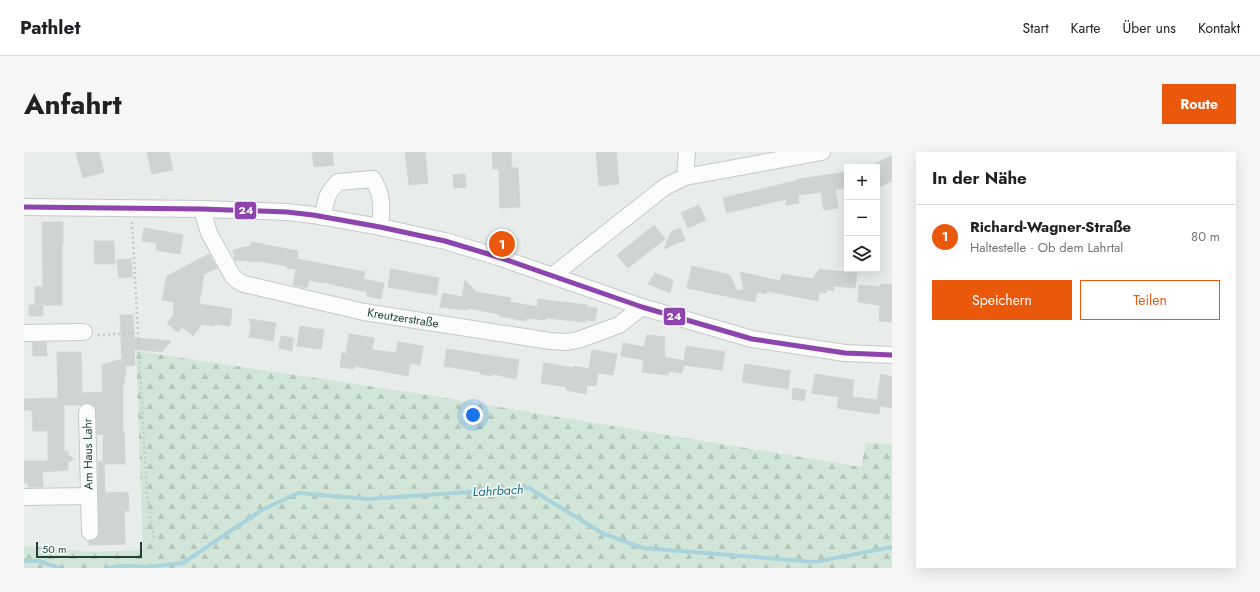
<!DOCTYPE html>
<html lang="de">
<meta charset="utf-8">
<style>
body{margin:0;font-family:Jost,sans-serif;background:#f6f6f6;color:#202124}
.controls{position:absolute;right:12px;top:12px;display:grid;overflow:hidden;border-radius:0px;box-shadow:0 4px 16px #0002}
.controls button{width:36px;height:36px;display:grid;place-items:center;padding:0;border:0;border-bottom:1px solid #e0e0e0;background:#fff;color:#202124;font:20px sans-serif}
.scale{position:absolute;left:12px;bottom:10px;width:106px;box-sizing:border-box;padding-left:4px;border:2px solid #24423a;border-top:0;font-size:11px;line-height:14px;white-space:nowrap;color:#24423a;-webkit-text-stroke:3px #f7fbf9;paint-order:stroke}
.you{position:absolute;left:449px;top:263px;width:14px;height:14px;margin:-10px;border:3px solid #fff;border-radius:50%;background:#1a73e8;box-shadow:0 0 0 6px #1a73e833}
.badge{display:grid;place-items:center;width:26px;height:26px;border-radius:50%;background:#ea580c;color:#fff;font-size:13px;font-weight:700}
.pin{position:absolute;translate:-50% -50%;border:2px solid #fff;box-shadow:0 1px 4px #0006}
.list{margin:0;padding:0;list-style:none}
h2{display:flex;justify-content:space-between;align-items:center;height:52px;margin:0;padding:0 16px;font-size:17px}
h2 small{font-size:13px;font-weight:400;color:#757577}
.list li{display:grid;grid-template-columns:26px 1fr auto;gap:12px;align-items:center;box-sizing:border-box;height:64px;padding:0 16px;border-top:1px solid #e0e0e0}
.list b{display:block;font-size:15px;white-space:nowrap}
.list p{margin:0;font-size:13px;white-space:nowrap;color:#757577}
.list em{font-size:13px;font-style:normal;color:#757577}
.actions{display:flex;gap:8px;padding:12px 16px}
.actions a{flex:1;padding:9px 0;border:1px solid #ea580c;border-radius:0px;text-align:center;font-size:14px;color:#ea580c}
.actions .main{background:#ea580c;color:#fff}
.icon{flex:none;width:22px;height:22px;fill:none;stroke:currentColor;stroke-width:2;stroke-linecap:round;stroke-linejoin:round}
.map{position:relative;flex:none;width:868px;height:416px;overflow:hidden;border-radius:0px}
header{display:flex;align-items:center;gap:24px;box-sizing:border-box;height:56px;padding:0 20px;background:#fff;border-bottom:1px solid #e0e0e0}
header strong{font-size:19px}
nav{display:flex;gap:22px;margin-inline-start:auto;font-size:14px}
.intro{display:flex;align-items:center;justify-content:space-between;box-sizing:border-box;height:96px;padding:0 24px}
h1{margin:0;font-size:28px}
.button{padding:10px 18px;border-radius:0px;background:#ea580c;color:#fff;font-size:14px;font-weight:700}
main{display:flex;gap:24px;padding:0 24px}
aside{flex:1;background:#fff;border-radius:0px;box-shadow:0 4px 16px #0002}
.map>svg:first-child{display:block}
.forest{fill:url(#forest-firs)}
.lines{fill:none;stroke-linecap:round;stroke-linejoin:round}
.stream{stroke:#a9d4db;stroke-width:4}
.building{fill:#cfd4d2;stroke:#d1d6d4}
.minor-casing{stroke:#c5cac8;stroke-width:18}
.path{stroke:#c3ccca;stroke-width:2.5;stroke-dasharray:2 3;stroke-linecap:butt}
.minor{stroke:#fcfcfc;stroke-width:16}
.bus-1-casing{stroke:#f7fbf9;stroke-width:8}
.bus-1{stroke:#8e44ad;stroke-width:5}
.labels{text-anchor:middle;stroke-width:3;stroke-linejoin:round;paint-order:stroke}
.street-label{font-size:12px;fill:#24423a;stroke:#f7fbf9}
.water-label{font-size:13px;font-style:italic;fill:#1c6f80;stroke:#f7fbf9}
.line-badge{stroke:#f7fbf9;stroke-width:1.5}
.badge-label{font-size:11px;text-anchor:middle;font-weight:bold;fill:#fff}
</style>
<header>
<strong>Pathlet</strong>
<nav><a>Start</a><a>Karte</a><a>Über uns</a><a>Kontakt</a></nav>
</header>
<div class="intro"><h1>Anfahrt</h1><a class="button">Route</a></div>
<main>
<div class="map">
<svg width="868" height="416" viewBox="0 0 868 416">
<defs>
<pattern id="forest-firs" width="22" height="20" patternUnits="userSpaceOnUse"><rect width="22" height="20" fill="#d1e6d8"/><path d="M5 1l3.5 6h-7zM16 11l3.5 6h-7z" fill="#b3c6ba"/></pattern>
</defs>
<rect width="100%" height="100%" fill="#e8edeb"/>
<path class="forest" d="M 112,199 L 385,240 L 837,315 L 842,291 L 868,292 L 868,416 L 0,416 L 0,394 L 71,400 L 119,398 Z"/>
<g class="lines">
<path class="stream" d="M 0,409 L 15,409 L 35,416
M 84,416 L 97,414 L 125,415 L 159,411 L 238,358 L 274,341 L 344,347 L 505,336 L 578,381 L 619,396 L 791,410 L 868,395"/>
</g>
<path class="building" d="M 52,0 L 75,0 L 80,20 L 59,26 Z
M 123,0 L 145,0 L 149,18 L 128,22 Z
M 288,0 L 308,0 L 310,13 L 290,15 Z
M 381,0 L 401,0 L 404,31 L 385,33 Z
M 468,0 L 487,0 L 488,16 L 494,16 L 496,55 L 476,56 L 475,17 L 469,17 Z
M 572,0 L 592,0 L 595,32 L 575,34 Z
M 868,4 L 868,29 L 853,36 L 853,15 L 852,15 L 852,11 Z
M 823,20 L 823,36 L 811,37 L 814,56 L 800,58 L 797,40 L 774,43 L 775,51 L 762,53 L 762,47 L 703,61 L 699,46 L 775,28 L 775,27 Z
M 441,22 L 442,35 L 430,36 L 429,23 Z
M 675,53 L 682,68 L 664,76 L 657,61 Z
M 18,70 L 39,70 L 39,92 L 38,92 L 38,153 L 12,153 L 19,153 L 19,164 L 5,164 L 5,153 L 11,153 L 11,135 L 19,135 Z
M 630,73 L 641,87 L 604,116 L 593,103 Z
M 120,76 L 159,83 L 156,102 L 132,98 L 133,91 L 118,89 Z
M 656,76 L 661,88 L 640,97 L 647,80 Z
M 70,89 L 90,89 L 91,112 L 71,112 Z
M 227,90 L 274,99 L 273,107 L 341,120 L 339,127 L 360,131 L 357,147 L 343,144 L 343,140 L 298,130 L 298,131 L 285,128 L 283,136 L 269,133 L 272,117 L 263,116 L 263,114 L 233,109 L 232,110 L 218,108 L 211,109 L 209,98 L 226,94 Z
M 185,102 L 193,116 L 180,122 L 175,152 L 208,157 L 206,174 L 191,172 L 190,174 L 178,172 L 169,184 L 158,175 L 154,180 L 143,171 L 149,164 L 150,150 L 138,148 L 143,124 Z
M 107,107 L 108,125 L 95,126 L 93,108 Z
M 668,114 L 706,123 L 713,139 L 720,137 L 716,120 L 756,129 L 758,122 L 789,127 L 795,117 L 819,120 L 819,119 L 833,121 L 831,136 L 810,134 L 809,139 L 802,137 L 802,141 L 795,140 L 794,149 L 743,139 L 742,142 L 733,140 L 731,150 L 663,136 Z
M 367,117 L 415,126 L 412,143 L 364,135 Z
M 631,121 L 649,128 L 646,141 L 624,132 Z
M 441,128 L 452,140 L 487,146 L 486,150 L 513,155 L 514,147 L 563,153 L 563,155 L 573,156 L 571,169 L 562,168 L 561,170 L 522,166 L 522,168 L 503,166 L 502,169 L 475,164 L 475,162 L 444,156 L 444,158 L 416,155 L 419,141 L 438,145 Z
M 857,132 L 868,133 L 868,170 L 855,169 L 856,153 L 834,150 L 835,133 L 856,135 Z
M 96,163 L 109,163 L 110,186 L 147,189 L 138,200 L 110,197 L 111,213 L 101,214 L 102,223 L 100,225 L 100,233 L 99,233 L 99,280 L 100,280 L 101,312 L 80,312 L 81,341 L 104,340 L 105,359 L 100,359 L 101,392 L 65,393 L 65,389 L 71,388 L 74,385 L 75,380 L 74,310 L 79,309 L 79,282 L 73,283 L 72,260 L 71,255 L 68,252 L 63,251 L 57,253 L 40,253 L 40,299 L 44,299 L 44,303 L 50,307 L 44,310 L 44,318 L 18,320 L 19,335 L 4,335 L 4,331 L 0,331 L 0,309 L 24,309 L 24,279 L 9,279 L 8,258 L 0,258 L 0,247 L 34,246 L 33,200 L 57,200 L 58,241 L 79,240 L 78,213 L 98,207 Z
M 225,167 L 252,171 L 249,189 L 225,185 L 227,175 Z
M 276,174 L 300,178 L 297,197 L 273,194 Z
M 325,182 L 350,186 L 348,198 L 372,201 L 374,190 L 399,194 L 396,213 L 386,211 L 384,224 L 331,214 L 330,217 L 316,215 L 318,201 L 322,202 Z
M 623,183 L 641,185 L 640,192 L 641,205 L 660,209 L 662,194 L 701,200 L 698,218 L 660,213 L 658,221 L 645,219 L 644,223 L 618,220 L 620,208 L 597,204 L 599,191 L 620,195 Z
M 257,184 L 269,186 L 268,199 L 255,196 Z
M 22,190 L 23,204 L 9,204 L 8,191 Z
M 423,197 L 495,208 L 492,227 L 469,222 L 468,224 L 456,222 L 457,220 L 420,214 Z
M 568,198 L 593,202 L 589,223 L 574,221 L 572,234 L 563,233 L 562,242 L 542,238 L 543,235 L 517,231 L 520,211 L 550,216 L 550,214 L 565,217 Z
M 721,212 L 766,219 L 764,237 L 718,230 Z
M 791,222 L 830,228 L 828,245 L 853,248 L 857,222 L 868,225 L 868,256 L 856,254 L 855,262 L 813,256 L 815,245 L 788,241 Z
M 769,236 L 782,238 L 780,249 L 768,247 Z"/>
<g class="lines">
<g class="minor-casing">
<path id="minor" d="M 661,25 L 663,0
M 0,55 L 178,57 L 263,60 L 289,63 L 356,75 L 421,89 L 474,105 L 618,155 L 728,187 L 821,201 L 868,203
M 178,57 L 185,81 L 208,123 L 214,129 L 220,132 L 340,160 L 526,189 L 543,190 L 554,188 L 576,180 L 595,173 L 618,155
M 299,65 C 302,48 301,44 314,30 L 349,27 C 359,44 358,56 356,75
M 528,124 L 642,34 L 661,25 L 798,0
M 0,181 L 60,180
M 63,260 L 66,380
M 0,345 L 65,344"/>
</g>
<path class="path" d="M 108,70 L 123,345 L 131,389
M 74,183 L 114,181"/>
<use href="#minor" class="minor"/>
<g class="bus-1-casing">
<path id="bus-1" d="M 0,55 L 178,57 L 263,60 L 289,63 L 356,75 L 421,89 L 474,105 L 618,155 L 728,187 L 821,201 L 868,203"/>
</g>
<use href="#bus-1" class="bus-1"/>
</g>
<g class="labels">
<g class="street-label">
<text transform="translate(379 166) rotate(9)" y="4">Kreutzerstraße</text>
<text transform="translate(64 302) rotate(-91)" y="4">Am Haus Lahr</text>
</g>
<g class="water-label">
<text transform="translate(474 338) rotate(-3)" y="5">Lahrbach</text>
</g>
</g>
<g class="line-badge">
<rect x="210" y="49" width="23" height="19" rx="4" fill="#8e44ad"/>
<rect x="639" y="155" width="23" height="19" rx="4" fill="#8e44ad"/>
</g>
<g class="badge-label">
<text x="222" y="62">24</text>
<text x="650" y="168">24</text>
</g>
</svg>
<div class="controls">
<button>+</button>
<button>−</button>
<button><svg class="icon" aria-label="layers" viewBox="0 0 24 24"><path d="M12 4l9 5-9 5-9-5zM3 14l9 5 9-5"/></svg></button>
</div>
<div class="scale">50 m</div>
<div class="you"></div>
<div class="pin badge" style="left:478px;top:92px">1</div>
</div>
<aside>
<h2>In der Nähe<small></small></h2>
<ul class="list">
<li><span class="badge">1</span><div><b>Richard-Wagner-Straße</b><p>Haltestelle · Ob dem Lahrtal</p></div><em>80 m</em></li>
</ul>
<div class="actions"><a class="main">Speichern</a><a>Teilen</a></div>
</aside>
</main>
